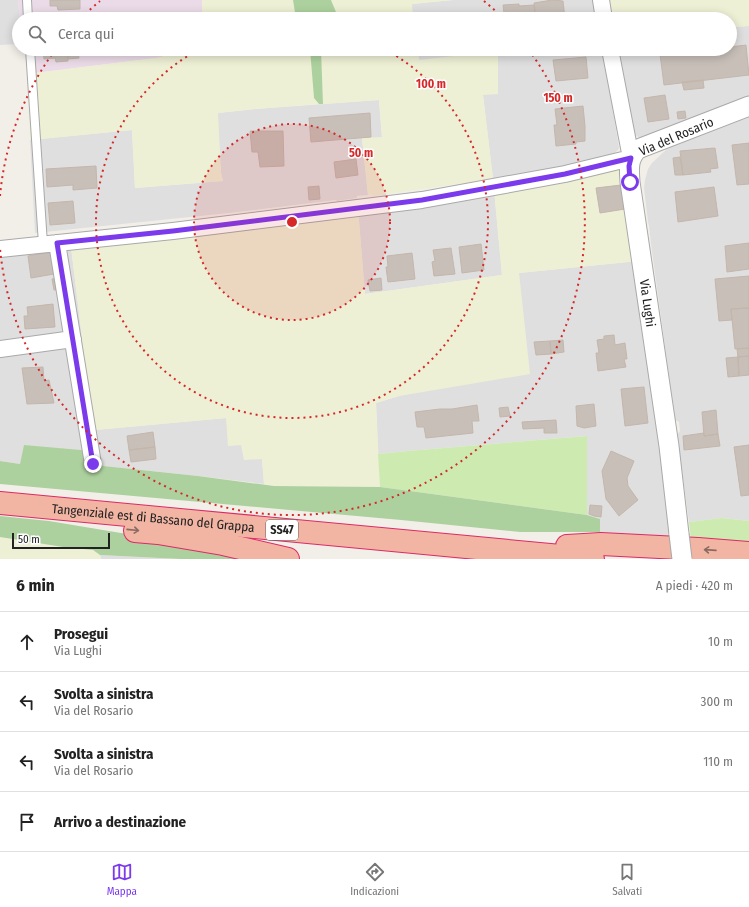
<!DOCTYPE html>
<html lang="it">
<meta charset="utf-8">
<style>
body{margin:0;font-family:"Fira Sans Condensed",sans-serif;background:#f2f2f2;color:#222}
.scale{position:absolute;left:12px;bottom:10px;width:98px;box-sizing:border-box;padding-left:4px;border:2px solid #222;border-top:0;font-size:11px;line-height:14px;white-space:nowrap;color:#222;-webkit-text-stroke:3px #fff;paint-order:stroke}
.stop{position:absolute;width:12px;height:12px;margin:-9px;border:3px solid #7c3aed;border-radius:50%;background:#fff}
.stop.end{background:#7c3aed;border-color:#fff;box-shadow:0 1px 4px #0008}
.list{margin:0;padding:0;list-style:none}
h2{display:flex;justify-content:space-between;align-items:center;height:52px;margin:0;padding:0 16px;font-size:17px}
h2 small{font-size:13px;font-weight:400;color:#767676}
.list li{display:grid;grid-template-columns:26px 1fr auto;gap:12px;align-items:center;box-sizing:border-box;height:60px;padding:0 16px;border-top:1px solid #e0e0e0}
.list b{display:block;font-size:15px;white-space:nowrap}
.list p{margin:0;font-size:13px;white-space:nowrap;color:#767676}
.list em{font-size:13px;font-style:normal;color:#767676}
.icon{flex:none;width:22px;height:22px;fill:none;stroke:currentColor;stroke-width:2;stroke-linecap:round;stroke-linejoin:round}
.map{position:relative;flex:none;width:749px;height:559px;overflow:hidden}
.search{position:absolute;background:#fff;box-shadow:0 2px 10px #0003;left:12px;right:12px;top:12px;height:44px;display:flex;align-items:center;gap:10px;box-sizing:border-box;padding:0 14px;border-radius:22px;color:#767676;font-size:15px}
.sheet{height:292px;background:#fff}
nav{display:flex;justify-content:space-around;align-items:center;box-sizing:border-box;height:56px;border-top:1px solid #e0e0e0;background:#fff;font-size:11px;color:#767676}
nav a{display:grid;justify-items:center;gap:2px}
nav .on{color:#7c3aed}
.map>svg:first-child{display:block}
.residential{fill:#e0dfdf}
.industrial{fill:#ebdbe8}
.farmland{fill:#eef0d5}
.grass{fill:#cdebb0}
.forest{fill:#add19e}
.building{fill:#c7bfb8;stroke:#c4b6ab}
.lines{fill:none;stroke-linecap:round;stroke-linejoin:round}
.service-casing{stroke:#a9a9a9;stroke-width:10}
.minor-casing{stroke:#a9a9a9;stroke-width:18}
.tertiary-casing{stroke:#a9a9a9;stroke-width:21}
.trunk-casing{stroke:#dc2a67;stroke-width:24}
.service{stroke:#fff;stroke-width:8}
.minor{stroke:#fff;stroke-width:16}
.tertiary{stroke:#fff;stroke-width:19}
.trunk{stroke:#f2b4a3;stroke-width:22}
.tertiary-bridge-casing{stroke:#a9a9a9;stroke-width:21;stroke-linecap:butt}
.tertiary-bridge{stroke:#fff;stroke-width:19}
.oneway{stroke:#8a6b62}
.route{stroke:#7c3aed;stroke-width:5}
.ring{fill:none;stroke:#d62828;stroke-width:2;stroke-dasharray:2 4}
.labels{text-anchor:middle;stroke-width:3;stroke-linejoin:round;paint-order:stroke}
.shield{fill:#fff;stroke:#646464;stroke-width:1}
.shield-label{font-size:12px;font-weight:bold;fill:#222}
.street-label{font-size:13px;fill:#222;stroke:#fff}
.centre{fill:#d62828;stroke:#fff;stroke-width:2}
.ring-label{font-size:12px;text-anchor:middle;font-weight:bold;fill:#d62828;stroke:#fff;stroke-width:3;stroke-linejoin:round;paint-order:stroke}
</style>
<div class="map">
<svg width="749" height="559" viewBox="0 0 749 559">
<rect width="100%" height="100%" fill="#f2efe9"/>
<path class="residential" d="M 0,0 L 18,0 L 20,19 L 19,19 L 19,44 L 0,45 Z
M 453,0 L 595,0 L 596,19 L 413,19 L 411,4 Z
M 749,26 L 749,101 L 642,138 L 638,137 L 632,132 L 618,49 L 730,49 L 730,27 Z
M 417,49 L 603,49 L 619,148 L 618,150 L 610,157 L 603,161 L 493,179 L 483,95 L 419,60 Z
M 379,100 L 382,138 L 362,138 L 368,195 L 357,196 L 357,198 L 337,201 L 336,200 L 229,213 L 35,233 L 30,140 L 132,130 L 135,188 L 223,181 L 221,173 L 217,113 L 255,109 Z
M 749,113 L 749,521 L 722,518 L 689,522 L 677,435 L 680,431 L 679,422 L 675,420 L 651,244 L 649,226 L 648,222 L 644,188 L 645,180 L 648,169 L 652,163 L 667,149 L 702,131 Z
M 494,189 L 502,275 L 365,294 L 358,209 Z
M 70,239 L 90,403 L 95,430 L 226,418 L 241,445 L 262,459 L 264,484 L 198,476 L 93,465 L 25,445 L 20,464 L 0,461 L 0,249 Z
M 638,261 L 674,539 L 600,532 L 600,519 L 587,515 L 587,436 L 408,451 L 378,454 L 376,403 L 399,396 L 519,273 Z
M 100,555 L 180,559 L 101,559 Z"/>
<path class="industrial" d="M 18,0 L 202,0 L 202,19 L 20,19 Z
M 25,49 L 170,49 L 170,55 L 156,58 L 27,74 L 27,67 Z"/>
<path class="farmland" d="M 202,0 L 293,0 L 296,19 L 202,19 Z
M 331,0 L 453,0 L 412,4 L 413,19 L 320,19 L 319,12 L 336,12 Z
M 610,0 L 749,0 L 749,26 L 730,27 L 730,19 L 613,19 Z
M 170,49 L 310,49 L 314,98 L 319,104 L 255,109 L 218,113 L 221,173 L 223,181 L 135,188 L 132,130 L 30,140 L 27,74 L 156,58 L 170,55 Z
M 321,49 L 417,49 L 419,60 L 498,51 L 498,94 L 483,95 L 493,179 L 373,196 L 371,194 L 368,195 L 362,138 L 382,137 L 379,100 L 323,104 Z
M 622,166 L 638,261 L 519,273 L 530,374 L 399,396 L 376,403 L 380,487 L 274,486 L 264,484 L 262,459 L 244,460 L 241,445 L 228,446 L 226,418 L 95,430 L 90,403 L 70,239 L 358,209 L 365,294 L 502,275 L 494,189 Z
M 0,537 L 63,547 L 93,550 L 100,555 L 101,559 L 0,559 Z"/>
<path class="grass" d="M 587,436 L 587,515 L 380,487 L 378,454 L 408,451 Z
M 722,518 L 749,521 L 749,545 L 691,540 L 689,522 Z"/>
<path class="forest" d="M 293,0 L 331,0 L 336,12 L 320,12 L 320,19 L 296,19 Z
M 310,49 L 321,49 L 323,104 L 319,104 L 314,98 Z
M 24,445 L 92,451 L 94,465 L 198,476 L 274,486 L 380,487 L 587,515 L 600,519 L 600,532 L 520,532 L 401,520 L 0,484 L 0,461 L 20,464 Z
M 0,516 L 49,521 L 121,533 L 213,545 L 279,559 L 180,559 L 100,555 L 93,550 L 63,547 L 0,537 Z"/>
<path class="building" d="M 50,0 L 80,0 L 80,9 L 58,10 L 57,6 L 50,6 Z
M 552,0 L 563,1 L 565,19 L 536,19 L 534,3 Z
M 519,4 L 519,6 L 534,5 L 536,19 L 500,19 L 500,13 L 504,13 L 503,5 Z
M 746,45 L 749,75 L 664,85 L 660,54 L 706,49 L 730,49 L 730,47 Z
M 43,49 L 67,49 L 68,61 L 56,62 L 55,58 L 44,59 Z
M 78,49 L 79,58 L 68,59 L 68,50 Z
M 586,57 L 588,78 L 556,81 L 553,60 Z
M 703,80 L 704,88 L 684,90 L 682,82 Z
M 665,95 L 669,119 L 648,122 L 644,98 Z
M 583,106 L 585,126 L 585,141 L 576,142 L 576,144 L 556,146 L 554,125 L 557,125 L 555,109 Z
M 685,111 L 686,118 L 678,119 L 677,112 Z
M 370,113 L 371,137 L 311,142 L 309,118 Z
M 250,131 L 283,131 L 284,166 L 260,167 L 258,152 L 252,152 Z
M 749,143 L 749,184 L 737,185 L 732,145 Z
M 715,148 L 718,168 L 710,169 L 711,172 L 683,175 L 680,151 Z
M 680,157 L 683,175 L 675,175 L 673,158 Z
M 356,159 L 358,175 L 336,178 L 334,162 Z
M 96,166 L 97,188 L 73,190 L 73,185 L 47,187 L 46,169 Z
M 621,185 L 625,209 L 600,213 L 596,188 Z
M 319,186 L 320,199 L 309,200 L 308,187 Z
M 714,187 L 718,216 L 678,222 L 675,192 Z
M 73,201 L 75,223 L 50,225 L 48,203 Z
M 749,243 L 749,269 L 727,272 L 725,246 Z
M 481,244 L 484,270 L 462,273 L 459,247 Z
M 451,248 L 455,274 L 434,276 L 432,262 L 435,261 L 433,250 Z
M 51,252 L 54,274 L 31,278 L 28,256 Z
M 412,253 L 415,279 L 388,282 L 386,267 L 388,267 L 387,256 Z
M 749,276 L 749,308 L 731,309 L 732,320 L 719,321 L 715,279 Z
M 58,278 L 60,290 L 54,290 L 52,279 Z
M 381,278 L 382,290 L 370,291 L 368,280 Z
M 53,304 L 55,327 L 25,329 L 24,316 L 28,316 L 27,307 Z
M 749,308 L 749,348 L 735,349 L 731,309 Z
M 614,335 L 615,345 L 625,343 L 627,359 L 624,359 L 626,367 L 598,371 L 596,353 L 599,353 L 597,340 L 604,339 L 604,336 Z
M 563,340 L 564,352 L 551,354 L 550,341 Z
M 550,341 L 551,354 L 536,355 L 534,342 Z
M 749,348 L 749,356 L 738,357 L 737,349 Z
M 749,356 L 749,375 L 739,376 L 738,357 Z
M 738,357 L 739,376 L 728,377 L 726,358 Z
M 43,367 L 44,381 L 49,380 L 54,403 L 27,404 L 22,368 Z
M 644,387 L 648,423 L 625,426 L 621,389 Z
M 594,404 L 596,426 L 584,428 L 577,426 L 576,406 Z
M 477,405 L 479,421 L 472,421 L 473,433 L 426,438 L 424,427 L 417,427 L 415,412 L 440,409 L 452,409 Z
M 508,407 L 510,416 L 500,417 L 499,408 Z
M 716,410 L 718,434 L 704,436 L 702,412 Z
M 556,420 L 557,433 L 544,433 L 544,428 L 523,429 L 522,422 Z
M 153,432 L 155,447 L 129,450 L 127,436 Z
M 704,433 L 704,436 L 718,434 L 720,446 L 684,450 L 683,436 Z
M 749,445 L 749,495 L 741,496 L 734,447 Z
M 155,447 L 156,459 L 131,462 L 129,450 Z
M 611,451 L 634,461 L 627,478 L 628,486 L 638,500 L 619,516 L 606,499 L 602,471 Z
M 590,505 L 602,506 L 601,517 L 594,516 L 589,514 Z"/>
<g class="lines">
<g class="service-casing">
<path id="service" d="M 27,0 L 28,19
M 30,49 L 43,244"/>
</g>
<g class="minor-casing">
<path id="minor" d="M 601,0 L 604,19
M 57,243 L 93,464
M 0,249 L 173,231 L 422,200 L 565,174 L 631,158 L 610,49
M 0,349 L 73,339"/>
</g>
<g class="tertiary-casing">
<path id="tertiary" d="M 679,534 L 669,446 L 630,182 C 629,169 628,158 638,149 L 749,106"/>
</g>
<g class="trunk-casing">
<g id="trunk">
<path id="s1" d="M 0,503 L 593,559"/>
<path d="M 135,531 L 158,533 L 223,544 L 288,559"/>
<path d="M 567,546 L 601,544 L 698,549 L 749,553"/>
</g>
</g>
<use href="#service" class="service"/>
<use href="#minor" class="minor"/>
<use href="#tertiary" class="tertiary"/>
<use href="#trunk" class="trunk"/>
<g class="tertiary-bridge-casing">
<path id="tertiary-bridge" d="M 679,534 L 682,559"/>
</g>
<use href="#tertiary-bridge" class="tertiary-bridge"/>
</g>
<defs><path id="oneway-shaft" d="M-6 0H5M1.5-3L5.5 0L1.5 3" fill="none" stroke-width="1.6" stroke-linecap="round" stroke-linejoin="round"/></defs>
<g class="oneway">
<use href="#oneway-shaft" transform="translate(133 530) rotate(6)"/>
<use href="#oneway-shaft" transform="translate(710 550) rotate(-176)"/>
</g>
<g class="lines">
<path class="route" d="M 93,464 L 57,243 L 173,231 L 422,200 L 565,174 L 631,158 L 629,166 L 630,182"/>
</g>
<circle cx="292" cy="222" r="98" fill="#d62828" fill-opacity=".12"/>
<g class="ring">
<circle cx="292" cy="222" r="98"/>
<path d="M386 50A196 196 0 1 1 198 50"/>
<path d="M0 196A293 293 0 0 1 55 50M81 18A293 293 0 0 1 100 1M484 1A293 293 0 0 1 503 18M529 50A293 293 0 1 1 0 248"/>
</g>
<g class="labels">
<rect class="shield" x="266" y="520" width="32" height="20" rx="3"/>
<g class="shield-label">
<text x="282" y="534">SS47</text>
</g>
<g class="street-label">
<text transform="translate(676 136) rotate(-23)" y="5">Via del Rosario</text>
<text transform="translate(648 303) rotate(82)" y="5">Via Lughi</text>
<text dy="5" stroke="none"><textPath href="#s1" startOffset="154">Tangenziale est di Bassano del Grappa</textPath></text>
</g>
</g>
<circle cx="292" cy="222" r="6" class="centre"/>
<g class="ring-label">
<text x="431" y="88">100 m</text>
<text x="558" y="102">150 m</text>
<text x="361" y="157">50 m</text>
</g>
</svg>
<div class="scale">50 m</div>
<div class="stop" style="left:630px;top:182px"></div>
<div class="stop end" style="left:93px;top:464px"></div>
<div class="search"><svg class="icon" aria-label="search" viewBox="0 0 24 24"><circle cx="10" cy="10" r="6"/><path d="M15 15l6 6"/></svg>Cerca qui</div>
</div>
<section class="sheet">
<h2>6 min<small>A piedi · 420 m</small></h2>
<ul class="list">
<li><svg class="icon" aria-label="ahead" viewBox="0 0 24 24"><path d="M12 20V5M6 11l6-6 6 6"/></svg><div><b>Prosegui</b><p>Via Lughi</p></div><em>10 m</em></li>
<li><svg class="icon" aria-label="left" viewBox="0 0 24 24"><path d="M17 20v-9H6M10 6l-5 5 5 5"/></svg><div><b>Svolta a sinistra</b><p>Via del Rosario</p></div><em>300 m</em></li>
<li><svg class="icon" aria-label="left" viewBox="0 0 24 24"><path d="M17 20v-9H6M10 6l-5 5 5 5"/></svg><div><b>Svolta a sinistra</b><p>Via del Rosario</p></div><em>110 m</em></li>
<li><svg class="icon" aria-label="arrive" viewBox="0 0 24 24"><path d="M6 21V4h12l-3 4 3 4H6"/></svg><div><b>Arrivo a destinazione</b></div></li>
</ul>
</section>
<nav>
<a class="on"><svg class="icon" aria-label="map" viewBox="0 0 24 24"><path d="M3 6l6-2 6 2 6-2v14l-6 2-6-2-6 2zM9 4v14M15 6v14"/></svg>Mappa</a>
<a><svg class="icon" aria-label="directions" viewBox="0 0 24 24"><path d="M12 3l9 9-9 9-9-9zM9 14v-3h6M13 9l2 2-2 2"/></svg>Indicazioni</a>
<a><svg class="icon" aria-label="saved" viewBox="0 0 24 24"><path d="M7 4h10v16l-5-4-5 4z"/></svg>Salvati</a>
</nav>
